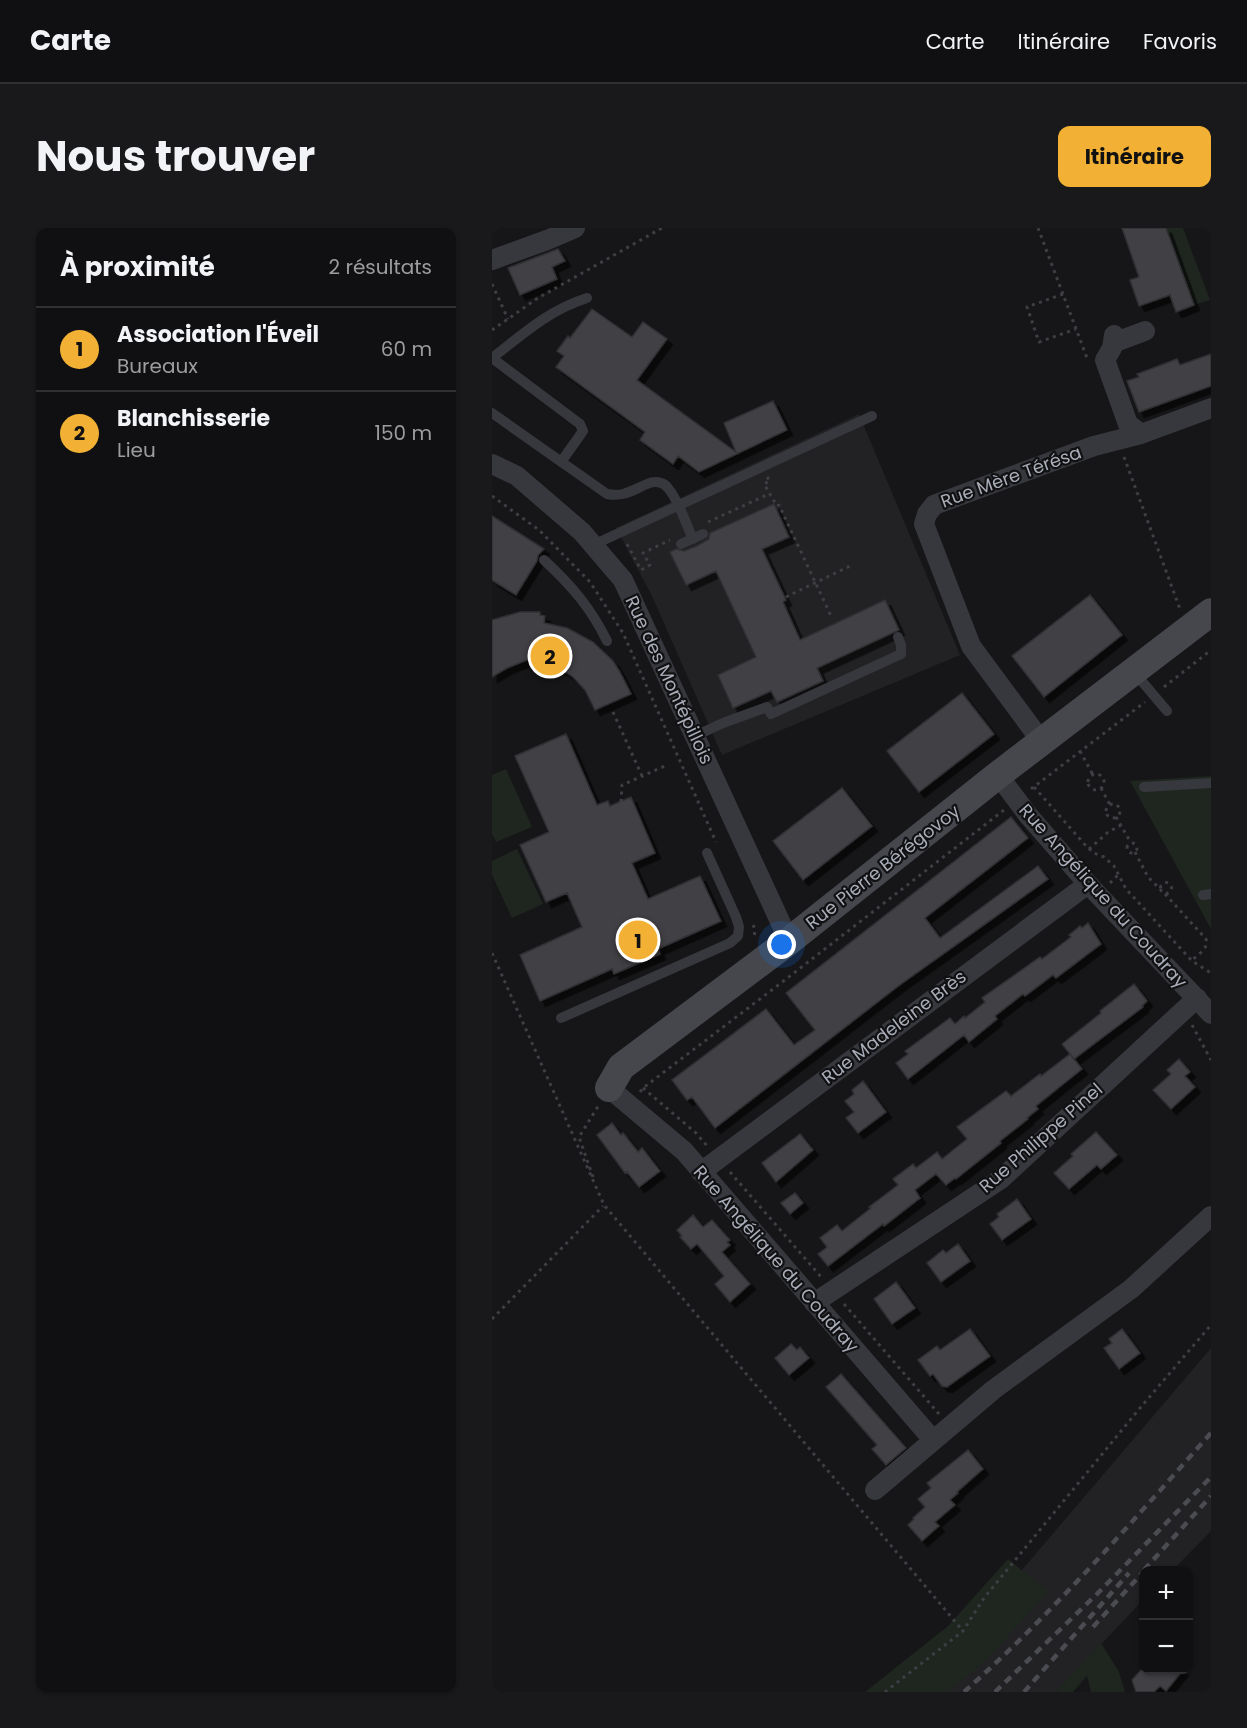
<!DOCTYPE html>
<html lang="fr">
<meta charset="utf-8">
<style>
body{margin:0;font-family:Poppins,sans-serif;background:#19191b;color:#f1f3f6}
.controls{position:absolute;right:18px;bottom:18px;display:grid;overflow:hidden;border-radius:12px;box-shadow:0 2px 4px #0004}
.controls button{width:54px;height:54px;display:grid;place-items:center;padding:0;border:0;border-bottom:2px solid #303032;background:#101012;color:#f1f3f6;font:30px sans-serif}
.you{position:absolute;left:290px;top:717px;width:21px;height:21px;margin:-15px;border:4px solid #fff;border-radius:50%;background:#1a73e8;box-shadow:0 0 0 9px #1a73e833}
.badge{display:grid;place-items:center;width:39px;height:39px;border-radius:50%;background:#f2b134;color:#111;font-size:20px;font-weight:700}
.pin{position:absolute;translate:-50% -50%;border:3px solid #fff;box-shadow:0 2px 6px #0006}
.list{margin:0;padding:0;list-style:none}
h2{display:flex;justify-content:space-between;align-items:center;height:78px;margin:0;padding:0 24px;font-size:26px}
h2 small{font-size:20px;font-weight:400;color:#9c9d9f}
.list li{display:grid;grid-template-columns:39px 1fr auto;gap:18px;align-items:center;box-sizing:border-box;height:84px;padding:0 24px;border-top:2px solid #303032}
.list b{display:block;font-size:22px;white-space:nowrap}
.list p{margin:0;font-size:20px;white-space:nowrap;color:#9c9d9f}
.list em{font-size:20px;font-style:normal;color:#9c9d9f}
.map{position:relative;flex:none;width:719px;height:1464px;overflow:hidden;border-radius:12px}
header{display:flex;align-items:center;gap:36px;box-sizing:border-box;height:84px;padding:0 30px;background:#101012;border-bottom:2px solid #303032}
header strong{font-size:28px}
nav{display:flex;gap:33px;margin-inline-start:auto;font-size:21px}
.intro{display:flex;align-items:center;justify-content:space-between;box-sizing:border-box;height:144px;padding:0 36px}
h1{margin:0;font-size:42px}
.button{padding:15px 27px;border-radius:12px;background:#f2b134;color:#111;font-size:21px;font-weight:700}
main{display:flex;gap:36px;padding:0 36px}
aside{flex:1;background:#101012;border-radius:12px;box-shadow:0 2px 4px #0004}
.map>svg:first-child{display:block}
.built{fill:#222225}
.green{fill:#1e261f}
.building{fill:#404145;stroke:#303034;stroke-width:1.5;filter:url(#shadow)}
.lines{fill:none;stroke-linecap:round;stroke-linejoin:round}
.path{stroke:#3d3f44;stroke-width:3;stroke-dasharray:3 4.5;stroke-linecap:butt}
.lane{stroke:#37383d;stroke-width:10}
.street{stroke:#37383d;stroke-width:20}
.secondary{stroke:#45474d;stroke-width:28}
.rail{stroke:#4a4c52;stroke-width:4.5;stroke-dasharray:8 6;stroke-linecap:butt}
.labels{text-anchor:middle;stroke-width:4.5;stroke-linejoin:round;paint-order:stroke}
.street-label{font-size:18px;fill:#a8adb8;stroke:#111113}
</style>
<header>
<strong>Carte</strong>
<nav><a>Carte</a><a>Itinéraire</a><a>Favoris</a></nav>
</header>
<div class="intro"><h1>Nous trouver</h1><a class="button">Itinéraire</a></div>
<main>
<aside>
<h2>À proximité<small>2 résultats</small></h2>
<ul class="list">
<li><span class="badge">1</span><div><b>Association l'Éveil</b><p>Bureaux</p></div><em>60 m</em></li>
<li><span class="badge">2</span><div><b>Blanchisserie</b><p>Lieu</p></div><em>150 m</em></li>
</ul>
</aside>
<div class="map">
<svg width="719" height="1464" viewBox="0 0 719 1464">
<defs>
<filter id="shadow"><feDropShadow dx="5.5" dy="5.5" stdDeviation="0" flood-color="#0009"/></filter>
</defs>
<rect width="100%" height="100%" fill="#161618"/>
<path class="built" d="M 367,186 L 468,427 L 230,527 L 160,368 L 124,300 Z
M 719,1120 L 719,1303 L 681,1342 L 652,1342 L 651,1372 L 564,1464 L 420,1464 L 507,1369 Z"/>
<path class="green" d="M 674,0 L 691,0 L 718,72 L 702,77 Z
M 14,541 L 40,599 L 4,614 L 0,606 L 0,547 Z
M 719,548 L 719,701 L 638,553 Z
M 25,621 L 51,676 L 20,690 L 0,647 L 0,633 Z
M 516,1331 L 557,1364 L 493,1433 L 456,1464 L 373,1464 L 456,1398 Z
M 609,1415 L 627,1444 L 633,1464 L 599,1464 L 595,1448 L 581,1464 L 564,1464 Z"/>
<path class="building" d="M 630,0 L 674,0 L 702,77 L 684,84 L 678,67 L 647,78 L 638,52 L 647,49 Z
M 66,21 L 73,33 L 60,39 L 65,51 L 28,67 L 16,40 Z
M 100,81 L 140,109 L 151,94 L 175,111 L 145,152 L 244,224 L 232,195 L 281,173 L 295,202 L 207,244 L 186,228 L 181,236 L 148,212 L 153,204 L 64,139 L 72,128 L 65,123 L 76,108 L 78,110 Z
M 719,126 L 719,158 L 647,184 L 635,153 L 647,149 L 645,146 L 685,131 L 688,137 Z
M 282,276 L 297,309 L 270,321 L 294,372 L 291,374 L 308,412 L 393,372 L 407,402 L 325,440 L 331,453 L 285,474 L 279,463 L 241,480 L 226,447 L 264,429 L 224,343 L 194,357 L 178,324 L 184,321 L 192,323 L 205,318 L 217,311 L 218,305 Z
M 0,288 L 52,321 L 46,327 L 45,333 L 24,367 L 0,352 Z
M 598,367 L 630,407 L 552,469 L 520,428 Z
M 28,384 L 48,384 L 48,387 L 53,388 L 52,395 L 75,400 L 101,414 L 121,433 L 128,444 L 139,466 L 103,482 L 93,462 L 81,449 L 72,443 L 39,427 L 40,430 L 15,440 L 0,449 L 0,392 Z
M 470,465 L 502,506 L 427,564 L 395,523 Z
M 74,506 L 105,577 L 116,573 L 118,578 L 139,569 L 163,625 L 140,635 L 156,671 L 208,648 L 229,693 L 166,721 L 168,726 L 131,742 L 122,746 L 120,741 L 48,773 L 28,727 L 90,699 L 75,665 L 54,674 L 28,617 L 57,604 L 23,528 Z
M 350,560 L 380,598 L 311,652 L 281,613 Z
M 519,589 L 536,610 L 433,690 L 448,710 L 546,638 L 556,651 L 405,759 L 223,900 L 200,869 L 195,872 L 180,852 L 274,781 L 302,817 L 323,802 L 294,765 Z
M 596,695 L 609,716 L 564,750 L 561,747 L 533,768 L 531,766 L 503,788 L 505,791 L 477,814 L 472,807 L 416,851 L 404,835 L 416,826 L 413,823 L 458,790 L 463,796 L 472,788 L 473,790 L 493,774 L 490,770 L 548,729 L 550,731 L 579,709 L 577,707 L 588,698 L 590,700 Z
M 642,756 L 655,773 L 650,778 L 651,779 L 582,831 L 570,816 L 609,785 L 608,783 Z
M 578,826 L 590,841 L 544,878 L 546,881 L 535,890 L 536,891 L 508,913 L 509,915 L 464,951 L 463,950 L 454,957 L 444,946 L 423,962 L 428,970 L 392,998 L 391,996 L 336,1038 L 326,1026 L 335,1019 L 328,1010 L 345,997 L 350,1003 L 379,980 L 377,979 L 406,957 L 401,951 L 421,936 L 424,940 L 445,924 L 450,931 L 475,911 L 465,899 L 514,863 L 519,868 L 548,846 L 549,848 Z
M 687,831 L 698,844 L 693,848 L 703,859 L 679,881 L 661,862 L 679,846 L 675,842 Z
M 371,853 L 394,884 L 366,905 L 354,890 L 362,884 L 353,873 L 362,866 L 360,862 Z
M 120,895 L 129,907 L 131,905 L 146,924 L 150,920 L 168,943 L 147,959 L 135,944 L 133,945 L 105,907 Z
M 604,904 L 625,927 L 609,941 L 605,937 L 577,961 L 562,945 L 581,928 L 579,926 Z
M 308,906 L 321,922 L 284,954 L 270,935 Z
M 303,965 L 311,975 L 298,986 L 289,975 Z
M 525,971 L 539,991 L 510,1012 L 498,996 L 507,989 L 505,986 Z
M 201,987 L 211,999 L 220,992 L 238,1012 L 235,1014 L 238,1017 L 230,1024 L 258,1056 L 238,1074 L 223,1056 L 232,1048 L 205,1016 L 199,1021 L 188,1009 L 190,1008 L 185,1002 Z
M 466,1016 L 478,1033 L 449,1054 L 435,1035 L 451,1022 L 454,1025 Z
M 404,1054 L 423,1080 L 400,1096 L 382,1071 Z
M 478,1101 L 498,1128 L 455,1159 L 450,1158 L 441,1146 L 438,1148 L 426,1132 L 445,1118 L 448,1122 Z
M 630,1101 L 648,1125 L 627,1141 L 612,1120 L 620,1115 L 617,1111 Z
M 299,1116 L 305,1122 L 308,1119 L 317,1130 L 297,1147 L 283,1130 Z
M 349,1146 L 414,1220 L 394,1237 L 380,1221 L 385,1217 L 334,1159 Z
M 476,1222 L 491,1241 L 465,1264 L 466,1265 L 458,1272 L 463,1277 L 443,1294 L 447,1298 L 430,1313 L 416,1297 L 422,1291 L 421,1290 L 433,1279 L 426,1271 L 439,1260 L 435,1255 Z
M 649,1442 L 691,1442 L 674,1463 L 668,1458 L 662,1464 L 644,1464 L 640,1452 Z"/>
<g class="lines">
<path class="path" d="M 546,0 L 595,130
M 0,56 L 16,91
M 571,66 L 535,79 L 547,114 L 584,101
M 0,102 L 46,70 L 170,0
M 632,229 L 688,381
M 275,249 L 278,253 L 272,256 L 285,278 L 287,277 L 340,390
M 0,268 L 47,302 L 98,354 L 131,405 L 224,614
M 216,294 L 277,266
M 135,316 L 149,342 L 158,337 L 151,325 L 178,312
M 294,369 L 360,337
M 672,459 L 719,422
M 121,484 L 150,548
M 588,523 L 601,547
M596 554a8 8 0 1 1 16 0a8 8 0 1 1-16 0Z
M 542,559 L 595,619 L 602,625 L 612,629 L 622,638 L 634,661 L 700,733 L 719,745
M 609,560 L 618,577
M 539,561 L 653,474
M 129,574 L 130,557 L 173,538
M614 583a7 7 0 1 1 14 0a7 7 0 1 1-14 0Z
M 624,589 L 639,615
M635 620a5 5 0 1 1 10 0a5 5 0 1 1-10 0Z
M 597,621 L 615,605 L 629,597
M 643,624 L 656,649 L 668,661
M668.5 660a5.5 5.5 0 1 1 11 0a5.5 5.5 0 1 1-11 0Z
M 618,655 L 627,646
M 673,666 L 714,711 C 717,720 706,727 700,732
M 261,697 L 263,701 L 262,711
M 0,725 L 112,977 L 471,1403
M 700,797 L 719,832
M 151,860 L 204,905 L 216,919
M 148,864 L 151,860 L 289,755 L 512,582
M 238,944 L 330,1050
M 101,949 L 87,909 L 107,877
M 352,1076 L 447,1186
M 0,1091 L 111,978
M 393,1464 L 471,1403 L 492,1370 L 648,1180 L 719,1097"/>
<path class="lane" d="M 0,130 L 88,196 L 91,203 L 69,234
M 0,130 C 31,106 57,82 95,70
M 0,185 L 115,266 C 132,269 139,263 155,256 C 162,253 171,253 176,260 C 186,271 194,296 201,311
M 189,316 L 211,306
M 101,317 L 380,188
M 52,332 C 79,357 99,380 115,413
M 642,444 L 675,483
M 203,508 L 231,495 L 275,479 L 279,486 L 409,426 L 409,417 L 406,409
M 652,559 L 719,555
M 711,667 L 719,666
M 69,790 L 238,715 L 246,708 L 247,699 L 244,689 L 215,625"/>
<path class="street" d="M 0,32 L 55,12 L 83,0
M 622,107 L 620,120 L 613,132 L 636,196 L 649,206 L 719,180
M 621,115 L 653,103
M 0,236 L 25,248 L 90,304 L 131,352 L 297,713
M 550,514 L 479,418 L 432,296 L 435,286 L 442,277 L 602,218 L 649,206
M 506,547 L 536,587 L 596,656 L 719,786
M 117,860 L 192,923 L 441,1212
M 209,944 L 596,656
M 322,1075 L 509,951 L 705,770
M 383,1262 L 501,1162 L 639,1061 L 719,988"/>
<path class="secondary" d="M 117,860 L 129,839 L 297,713 L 506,547 L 719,384"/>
<path class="rail" d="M 652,1342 L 719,1268
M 601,1399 L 652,1343
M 472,1464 C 561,1385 640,1294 719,1205
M 503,1464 L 605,1366 L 719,1249
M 532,1464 L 637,1345"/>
</g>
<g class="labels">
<g class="street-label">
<text transform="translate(519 249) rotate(-20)" y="6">Rue Mère Térésa</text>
<text transform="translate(177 452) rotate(65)" y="6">Rue des Montépillois</text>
<text transform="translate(391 639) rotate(-38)" y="6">Rue Pierre Bérégovoy</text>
<text transform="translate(611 668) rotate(48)" y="6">Rue Angélique du Coudray</text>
<text transform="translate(402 799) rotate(-37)" y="6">Rue Madeleine Brès</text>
<text transform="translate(549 910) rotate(-41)" y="6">Rue Philippe Pinel</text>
<text transform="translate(284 1031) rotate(49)" y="6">Rue Angélique du Coudray</text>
</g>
</g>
</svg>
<div class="controls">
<button>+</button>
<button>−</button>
</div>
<div class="you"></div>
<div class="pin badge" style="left:146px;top:712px">1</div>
<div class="pin badge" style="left:58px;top:428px">2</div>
</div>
</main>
